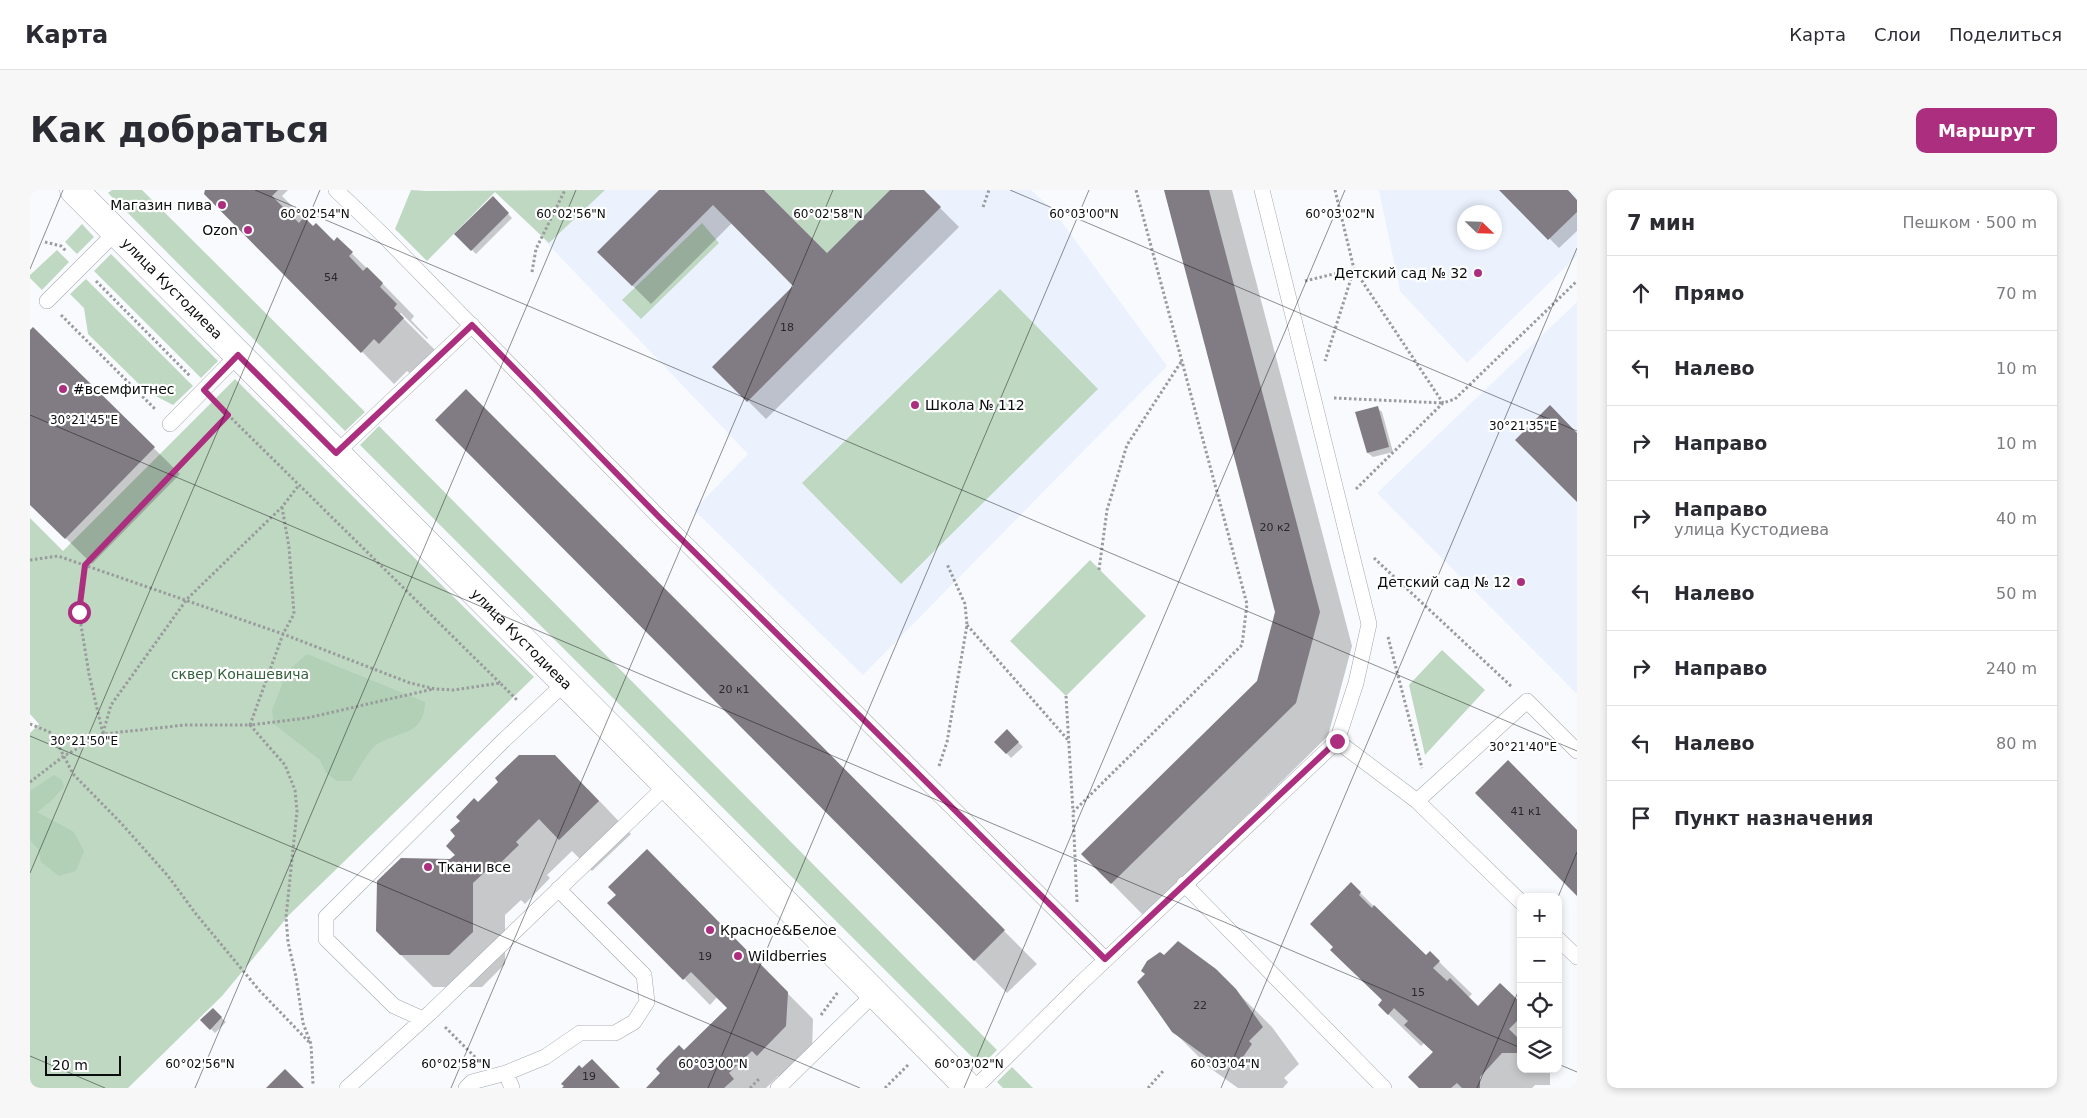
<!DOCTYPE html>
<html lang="ru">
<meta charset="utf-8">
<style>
body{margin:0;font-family:"DejaVu Sans",sans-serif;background:#f7f7f7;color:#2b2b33}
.controls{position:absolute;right:15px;bottom:15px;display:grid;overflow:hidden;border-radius:10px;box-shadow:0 2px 8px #0003}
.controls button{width:45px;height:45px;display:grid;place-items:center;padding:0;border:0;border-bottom:1px solid #e1e1e2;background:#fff;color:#2b2b33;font:25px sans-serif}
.compass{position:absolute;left:1427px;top:15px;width:45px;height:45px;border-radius:50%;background:#fff;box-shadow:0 2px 8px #0003;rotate:113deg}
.scale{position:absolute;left:15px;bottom:12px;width:76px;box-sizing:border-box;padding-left:5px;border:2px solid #0b0c0e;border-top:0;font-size:14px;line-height:18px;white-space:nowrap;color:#0b0c0e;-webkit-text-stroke:4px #fff;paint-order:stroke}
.stop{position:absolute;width:15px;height:15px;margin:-11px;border:4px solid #ac2f7f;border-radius:50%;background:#fff}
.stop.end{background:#ac2f7f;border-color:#fff;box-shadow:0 1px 5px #0008}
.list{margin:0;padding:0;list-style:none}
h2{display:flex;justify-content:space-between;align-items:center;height:65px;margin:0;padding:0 20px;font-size:21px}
h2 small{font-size:16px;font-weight:400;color:#7c7c81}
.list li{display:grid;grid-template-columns:32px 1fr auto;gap:15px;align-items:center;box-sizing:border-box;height:75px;padding:0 20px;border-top:1px solid #e1e1e2}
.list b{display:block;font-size:19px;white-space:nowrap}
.list p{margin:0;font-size:16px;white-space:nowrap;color:#7c7c81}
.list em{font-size:16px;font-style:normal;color:#7c7c81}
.icon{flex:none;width:28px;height:28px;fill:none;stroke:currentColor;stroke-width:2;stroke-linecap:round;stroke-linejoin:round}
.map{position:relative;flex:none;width:1547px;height:898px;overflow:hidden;border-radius:10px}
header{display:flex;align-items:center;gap:30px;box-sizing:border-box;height:70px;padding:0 25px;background:#fff;border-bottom:1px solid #e1e1e2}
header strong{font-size:24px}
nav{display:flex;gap:28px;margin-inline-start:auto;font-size:18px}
.intro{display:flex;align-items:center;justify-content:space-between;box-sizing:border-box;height:120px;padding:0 30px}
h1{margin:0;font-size:35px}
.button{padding:12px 22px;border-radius:10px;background:#ac2f7f;color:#fff;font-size:18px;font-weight:700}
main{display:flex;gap:30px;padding:0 30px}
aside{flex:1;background:#fff;border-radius:10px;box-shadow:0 2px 8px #0003}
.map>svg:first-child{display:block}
.built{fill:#ebf2fe;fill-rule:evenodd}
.green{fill:#bfd8c2}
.forest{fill:#b2d0b6}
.shadow{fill:#0003}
.building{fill:#817c83}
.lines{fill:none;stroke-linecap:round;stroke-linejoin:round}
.service-casing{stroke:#a4a8b0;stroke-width:16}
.minor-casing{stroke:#a4a8b0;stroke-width:29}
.path{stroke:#999b9d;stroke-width:3;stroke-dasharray:2.5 2.5;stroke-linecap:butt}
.service{stroke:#fff;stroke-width:15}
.minor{stroke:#fff;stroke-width:28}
.route{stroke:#ac2f7f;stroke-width:6}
.ticks{fill:none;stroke:#0b0c0e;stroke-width:1;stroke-opacity:0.45}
.poi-dot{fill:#ac2f7f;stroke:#fff;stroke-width:2}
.labels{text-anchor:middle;stroke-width:4.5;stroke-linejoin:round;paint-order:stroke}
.number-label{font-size:11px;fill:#28282b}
.poi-label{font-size:14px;fill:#0b0c0e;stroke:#fff;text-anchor:start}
.street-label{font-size:14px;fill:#0b0c0e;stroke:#fff}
.park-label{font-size:14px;fill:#34613d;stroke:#fff}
.ticks-label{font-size:12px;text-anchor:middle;fill:#0b0c0e;stroke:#fff;stroke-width:4.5;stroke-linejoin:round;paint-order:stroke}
</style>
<header>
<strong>Карта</strong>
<nav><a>Карта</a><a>Слои</a><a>Поделиться</a></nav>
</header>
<div class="intro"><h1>Как добраться</h1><a class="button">Маршрут</a></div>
<main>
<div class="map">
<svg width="1547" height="898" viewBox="0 0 1547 898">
<rect width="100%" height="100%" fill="#f8fafd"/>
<path class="built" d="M 564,0 L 1001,0 L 1023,20 L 1137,176 L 833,485 L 664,320 L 718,264 L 514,50 Z
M 1349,0 L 1547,0 L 1547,66 L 1437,173 L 1370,101 ZM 1434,22 L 1464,22 L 1464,52 L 1434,52 Z
M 1547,112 L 1547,504 L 1347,303 Z"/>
<path class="green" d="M 82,0 L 112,0 L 335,222 L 315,241 L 78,3 Z
M 381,0 L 396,1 L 575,0 L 519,53 L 465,2 L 397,71 L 365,39 Z
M 734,0 L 860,0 L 797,63 Z
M 672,33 L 689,53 L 611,129 L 592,110 Z
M 52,34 L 64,47 L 47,64 L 35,52 Z
M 27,60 L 39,72 L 12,100 L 0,88 L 0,85 Z
M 81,64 L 188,171 L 171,188 L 64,81 Z
M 56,89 L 163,196 L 143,215 L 116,201 L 58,144 L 54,118 L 40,104 Z
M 970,99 L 1068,199 L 871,394 L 772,293 Z
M 205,189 L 504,487 L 259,725 L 192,806 L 98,898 L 0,898 L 0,543 L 9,534 L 0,524 L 0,328 L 33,361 Z
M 349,236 L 967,860 L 951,876 L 330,255 Z
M 1060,370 L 1116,426 L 1036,506 L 980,451 Z
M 1412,460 L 1455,500 L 1395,565 L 1379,495 Z
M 982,877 L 1003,898 L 973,898 L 967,892 Z"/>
<path class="forest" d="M 277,464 L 395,512 C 394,547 368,540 346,555 C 338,561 327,582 321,591 L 307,591 L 296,583 L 290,570 L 244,534 L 242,520 L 257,482 Z
M 24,585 L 32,590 L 34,597 L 21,611 L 7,622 L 44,642 L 54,661 L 46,681 L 29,686 L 11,672 L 8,659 L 0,650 L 0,601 Z"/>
<path class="shadow" d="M 177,0 L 258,0 L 252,6 L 283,37 L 304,52 L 307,49 L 354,95 L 384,126 L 381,130 L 398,148 L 397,149 L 371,123 L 369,124 L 406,161 L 382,185 L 377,181 L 364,194 L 176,4 Z
M 631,0 L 735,0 L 734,1 L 797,65 L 862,0 L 892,0 L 929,37 L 736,229 L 684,177 L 765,96 L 702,33 L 621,114 L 569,62 Z
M 1136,0 L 1202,0 L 1322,456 L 1298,546 L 1114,726 L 1053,664 L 1228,492 L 1247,422 Z
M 1471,0 L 1536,0 L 1547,11 L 1547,41 L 1529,58 Z
M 463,8 L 482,28 L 446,64 L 426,44 Z
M 3,139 L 150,284 L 62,374 L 0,313 L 0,142 Z
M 436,201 L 1007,774 L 977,803 L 407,230 Z
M 1347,218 L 1352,222 L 1363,262 L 1343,267 L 1338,263 L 1327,223 Z
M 977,541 L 993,557 L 981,568 L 966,552 Z
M 558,599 L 601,644 L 562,681 L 542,661 L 517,685 L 520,688 L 495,714 L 491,710 L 475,725 L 475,774 L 452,797 L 403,797 L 347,741 L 426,665 L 427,646 L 448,614 Z
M 617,661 L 783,829 L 782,862 L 753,891 L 748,886 L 736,898 L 617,898 L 698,818 L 687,807 L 680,815 L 579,713 L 587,705 Z
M 1321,694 L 1396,767 L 1400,763 L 1442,804 L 1438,808 L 1448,818 L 1491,815 L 1491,879 L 1517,879 L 1520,882 L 1520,895 L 1505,895 L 1502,898 L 1391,898 L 1404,863 L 1394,853 L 1391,856 L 1349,815 L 1353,811 L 1305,757 Z
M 1134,767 L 1185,780 L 1242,837 L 1269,874 L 1254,888 L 1258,892 L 1253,898 L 1208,898 L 1180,878 L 1143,841 Z
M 183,819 L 196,832 L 185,843 L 172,830 Z"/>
<path class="building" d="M 175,0 L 248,0 L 242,6 L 269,33 L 274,27 L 283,36 L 286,33 L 304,51 L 307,47 L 323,62 L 319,66 L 333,81 L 337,77 L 353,93 L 350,97 L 367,114 L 364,118 L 374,128 L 349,154 L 344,149 L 331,163 L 174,4 Z
M 629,0 L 734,0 L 797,63 L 860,0 L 894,0 L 911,17 L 717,212 L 682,177 L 763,96 L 683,15 L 602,96 L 567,62 Z
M 1134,0 L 1179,0 L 1290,422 L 1266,513 L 1081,694 L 1051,664 L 1227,491 L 1245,422 Z
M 1469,0 L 1538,0 L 1547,10 L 1547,22 L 1518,50 Z
M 463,6 L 479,23 L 441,61 L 424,44 Z
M 3,137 L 125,257 L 35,349 L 0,315 L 0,140 Z
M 436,199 L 975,740 L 944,771 L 405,230 Z
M 1520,215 L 1547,243 L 1547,312 L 1485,250 Z
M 1348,216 L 1359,257 L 1337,263 L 1325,222 Z
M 977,539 L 989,552 L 976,564 L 964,552 Z
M 489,565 L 525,565 L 569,611 L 529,650 L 509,629 L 486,652 L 489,655 L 461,682 L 458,679 L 443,693 L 443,742 L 419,765 L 370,765 L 346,741 L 347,691 L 371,668 L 420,669 L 425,665 L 416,656 L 425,646 L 420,640 L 430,631 L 426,627 L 444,608 L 448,612 L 468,592 L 465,588 Z
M 1478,570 L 1547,640 L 1547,706 L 1445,603 Z
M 617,659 L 758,802 L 756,836 L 727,866 L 722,861 L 699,883 L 704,889 L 694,898 L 616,898 L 630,883 L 626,879 L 634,870 L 649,855 L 654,860 L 697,818 L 661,782 L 653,790 L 577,713 L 586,705 L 578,697 Z
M 1321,692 L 1331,702 L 1329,705 L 1342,718 L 1344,715 L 1396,765 L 1400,761 L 1410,771 L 1403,778 L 1417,791 L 1420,788 L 1448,816 L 1470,793 L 1491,813 L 1491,827 L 1479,839 L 1488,848 L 1488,863 L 1472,863 L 1450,887 L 1450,898 L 1432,898 L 1427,893 L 1421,898 L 1389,898 L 1378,887 L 1403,862 L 1374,835 L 1378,831 L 1364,818 L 1358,825 L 1348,815 L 1352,810 L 1300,760 L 1303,757 L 1280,734 Z
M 1148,751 L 1186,779 L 1206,799 L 1233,837 L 1219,851 L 1222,854 L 1213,867 L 1203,873 L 1200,870 L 1192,878 L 1142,842 L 1107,792 L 1115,784 L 1111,781 L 1117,771 L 1130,762 L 1134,765 Z
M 183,818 L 192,827 L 180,840 L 170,830 Z
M 562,869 L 590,898 L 532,898 L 534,896 L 531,894 L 549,875 L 552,878 Z
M 255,879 L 274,898 L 236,898 Z"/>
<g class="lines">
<g class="service-casing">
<path id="service" d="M 306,0 L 353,45 L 630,328 L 1075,769
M 17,111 L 86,42
M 140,234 L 208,165
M 306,263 L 442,135
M 1307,551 L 1387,611 L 1491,712
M 1387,611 L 1497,511 L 1547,561
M 1154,694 L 1354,898
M 1528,749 L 1547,767
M 393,829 L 364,816 L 296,749 L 296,727 L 474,550 L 535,493
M 476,883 L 482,898
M 317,898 L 400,823 L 637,595
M 436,898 L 442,892 L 476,883 L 515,867 L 550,843 L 585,843 L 604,832 L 617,812 L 614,785 L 528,699
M 748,898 L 845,803
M 945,898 L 1050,794 L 1307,551 L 1326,493 L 1339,434 L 1232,0"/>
</g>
<g class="minor-casing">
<g id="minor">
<path id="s1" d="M 44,0 L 939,898"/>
</g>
</g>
<path class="path" d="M 1305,0 L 1324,79 L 1413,213
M 953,17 L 959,0
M 15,52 L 31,56 L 37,62
M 502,82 L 506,59 L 535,0
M 66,91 L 160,186
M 1275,91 L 1324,79 L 1295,171
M 31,125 L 126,220
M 1304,208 L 1413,213
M 187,214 L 470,493
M 1326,299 L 1413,213 L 1425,209 L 1547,91
M 252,317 L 259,357 L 264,424 L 253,444 L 220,535 L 277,528 L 403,499
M 1344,368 L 1482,497
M 0,370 L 28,366 L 253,444 L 380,493 L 405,499 L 424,500 L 470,493 L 488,511
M 1069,380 L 1077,320 L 1097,255 L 1151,172
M 937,435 L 1039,551
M 1358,447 L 1392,578
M 1036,506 L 1043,621
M 0,534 L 22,543 L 43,584 L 91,633 L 138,686 L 166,724 L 229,800 L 279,852
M 73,543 L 81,515 L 157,409 L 252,317 L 269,295
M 73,544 L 59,484 L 49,423 L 55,375 L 197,225
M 909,576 L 917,552 L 937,435 L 935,414 L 917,374
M 0,592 L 34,566 L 73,544 L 155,535 L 220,535 L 255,575 L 265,600 L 267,621 L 256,727 L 258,752 L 266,787 L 273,833 L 281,854 L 283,894
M 1047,712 L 1043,622 L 1212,455 L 1217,414 L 1106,0
M 791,825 L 808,802
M 415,837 L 448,870
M 720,898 L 729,889
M 855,898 L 878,875
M 1118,898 L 1134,880"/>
<use href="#service" class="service"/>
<use href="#minor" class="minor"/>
</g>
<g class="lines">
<path class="route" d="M 49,422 L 55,375 L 198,225 L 174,200 L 208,165 L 306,263 L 442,135 L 630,328 L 1075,769 L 1307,551"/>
</g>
<path class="ticks" d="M 225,0 L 1547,561M 980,0 L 1547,241M 0,79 L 33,0M 0,225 L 1491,858M 0,546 L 830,898M 0,683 L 290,0M 1528,707 L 1547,662M 0,866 L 75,898M 1528,874 L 1547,882M 165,898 L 546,0M 421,898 L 803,0M 678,898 L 1059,0M 934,898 L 1315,0M 1191,898 L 1547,58M 1447,898 L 1491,795"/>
<g class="poi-dot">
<circle cx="192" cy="15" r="5"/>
<circle cx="218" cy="40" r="5"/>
<circle cx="1448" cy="83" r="5"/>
<circle cx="33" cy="199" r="5"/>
<circle cx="885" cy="215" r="5"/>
<circle cx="1491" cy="392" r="5"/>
<circle cx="398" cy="677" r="5"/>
<circle cx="680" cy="740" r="5"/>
<circle cx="708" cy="766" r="5"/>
</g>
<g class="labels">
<g class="number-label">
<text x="301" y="91">54</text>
<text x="757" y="141">18</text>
<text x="1245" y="341">20 к2</text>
<text x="704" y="503">20 к1</text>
<text x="1496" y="625">41 к1</text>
<text x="675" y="770">19</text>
<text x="1388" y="806">15</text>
<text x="1170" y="819">22</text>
<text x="559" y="890">19</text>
</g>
<g class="poi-label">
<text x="182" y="20" text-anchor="end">Магазин пива</text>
<text x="208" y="45" text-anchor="end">Ozon</text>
<text x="1438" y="88" text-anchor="end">Детский сад № 32</text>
<text x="43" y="204">#всемфитнес</text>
<text x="895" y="220">Школа № 112</text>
<text x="1481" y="397" text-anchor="end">Детский сад № 12</text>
<text x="408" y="682">Ткани все</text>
<text x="690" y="745">Красное&amp;Белое</text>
<text x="718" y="771">Wildberries</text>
</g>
<g class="street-label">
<text dy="5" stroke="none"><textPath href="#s1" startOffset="139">улица Кустодиева</textPath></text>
<text dy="5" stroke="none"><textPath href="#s1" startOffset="634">улица Кустодиева</textPath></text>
</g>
<g class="park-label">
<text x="210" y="489">сквер Конашевича</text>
</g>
</g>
<g class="ticks-label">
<text x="285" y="28">60°02'54"N</text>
<text x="541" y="28">60°02'56"N</text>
<text x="798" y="28">60°02'58"N</text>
<text x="1054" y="28">60°03'00"N</text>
<text x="1310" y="28">60°03'02"N</text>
<text x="54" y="234">30°21'45"E</text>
<text x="1493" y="240">30°21'35"E</text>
<text x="54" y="555">30°21'50"E</text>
<text x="1493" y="561">30°21'40"E</text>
<text x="170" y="878">60°02'56"N</text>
<text x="426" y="878">60°02'58"N</text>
<text x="683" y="878">60°03'00"N</text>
<text x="939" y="878">60°03'02"N</text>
<text x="1195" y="878">60°03'04"N</text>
</g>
</svg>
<div class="controls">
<button>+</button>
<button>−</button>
<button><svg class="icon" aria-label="locate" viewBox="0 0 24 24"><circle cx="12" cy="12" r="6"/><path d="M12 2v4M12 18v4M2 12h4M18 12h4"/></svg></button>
<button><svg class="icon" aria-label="layers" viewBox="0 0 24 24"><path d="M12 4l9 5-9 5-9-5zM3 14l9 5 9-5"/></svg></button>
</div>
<svg class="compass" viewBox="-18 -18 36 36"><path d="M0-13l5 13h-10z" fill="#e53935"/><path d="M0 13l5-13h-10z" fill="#7c7c81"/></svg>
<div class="scale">20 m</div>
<div class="stop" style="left:49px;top:422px"></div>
<div class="stop end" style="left:1307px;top:551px"></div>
</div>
<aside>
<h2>7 мин<small>Пешком · 500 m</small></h2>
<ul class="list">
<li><svg class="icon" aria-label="ahead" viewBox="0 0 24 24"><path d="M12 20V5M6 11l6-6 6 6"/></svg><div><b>Прямо</b></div><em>70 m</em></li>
<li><svg class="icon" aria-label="left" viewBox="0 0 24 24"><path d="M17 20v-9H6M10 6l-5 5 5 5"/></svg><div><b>Налево</b></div><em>10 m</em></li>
<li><svg class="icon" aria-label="right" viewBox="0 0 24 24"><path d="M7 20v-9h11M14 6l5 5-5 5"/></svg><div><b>Направо</b></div><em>10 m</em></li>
<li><svg class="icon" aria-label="right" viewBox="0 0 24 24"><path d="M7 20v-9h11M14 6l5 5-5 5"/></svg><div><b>Направо</b><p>улица Кустодиева</p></div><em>40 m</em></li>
<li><svg class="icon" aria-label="left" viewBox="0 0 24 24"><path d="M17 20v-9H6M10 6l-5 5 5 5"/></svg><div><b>Налево</b></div><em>50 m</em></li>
<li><svg class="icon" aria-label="right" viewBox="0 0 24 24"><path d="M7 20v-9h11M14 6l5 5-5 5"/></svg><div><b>Направо</b></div><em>240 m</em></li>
<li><svg class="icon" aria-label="left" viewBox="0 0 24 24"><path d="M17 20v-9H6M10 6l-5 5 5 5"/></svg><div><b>Налево</b></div><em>80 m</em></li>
<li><svg class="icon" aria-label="arrive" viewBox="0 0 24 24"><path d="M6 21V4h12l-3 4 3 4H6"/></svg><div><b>Пункт назначения</b></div></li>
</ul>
</aside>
</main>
